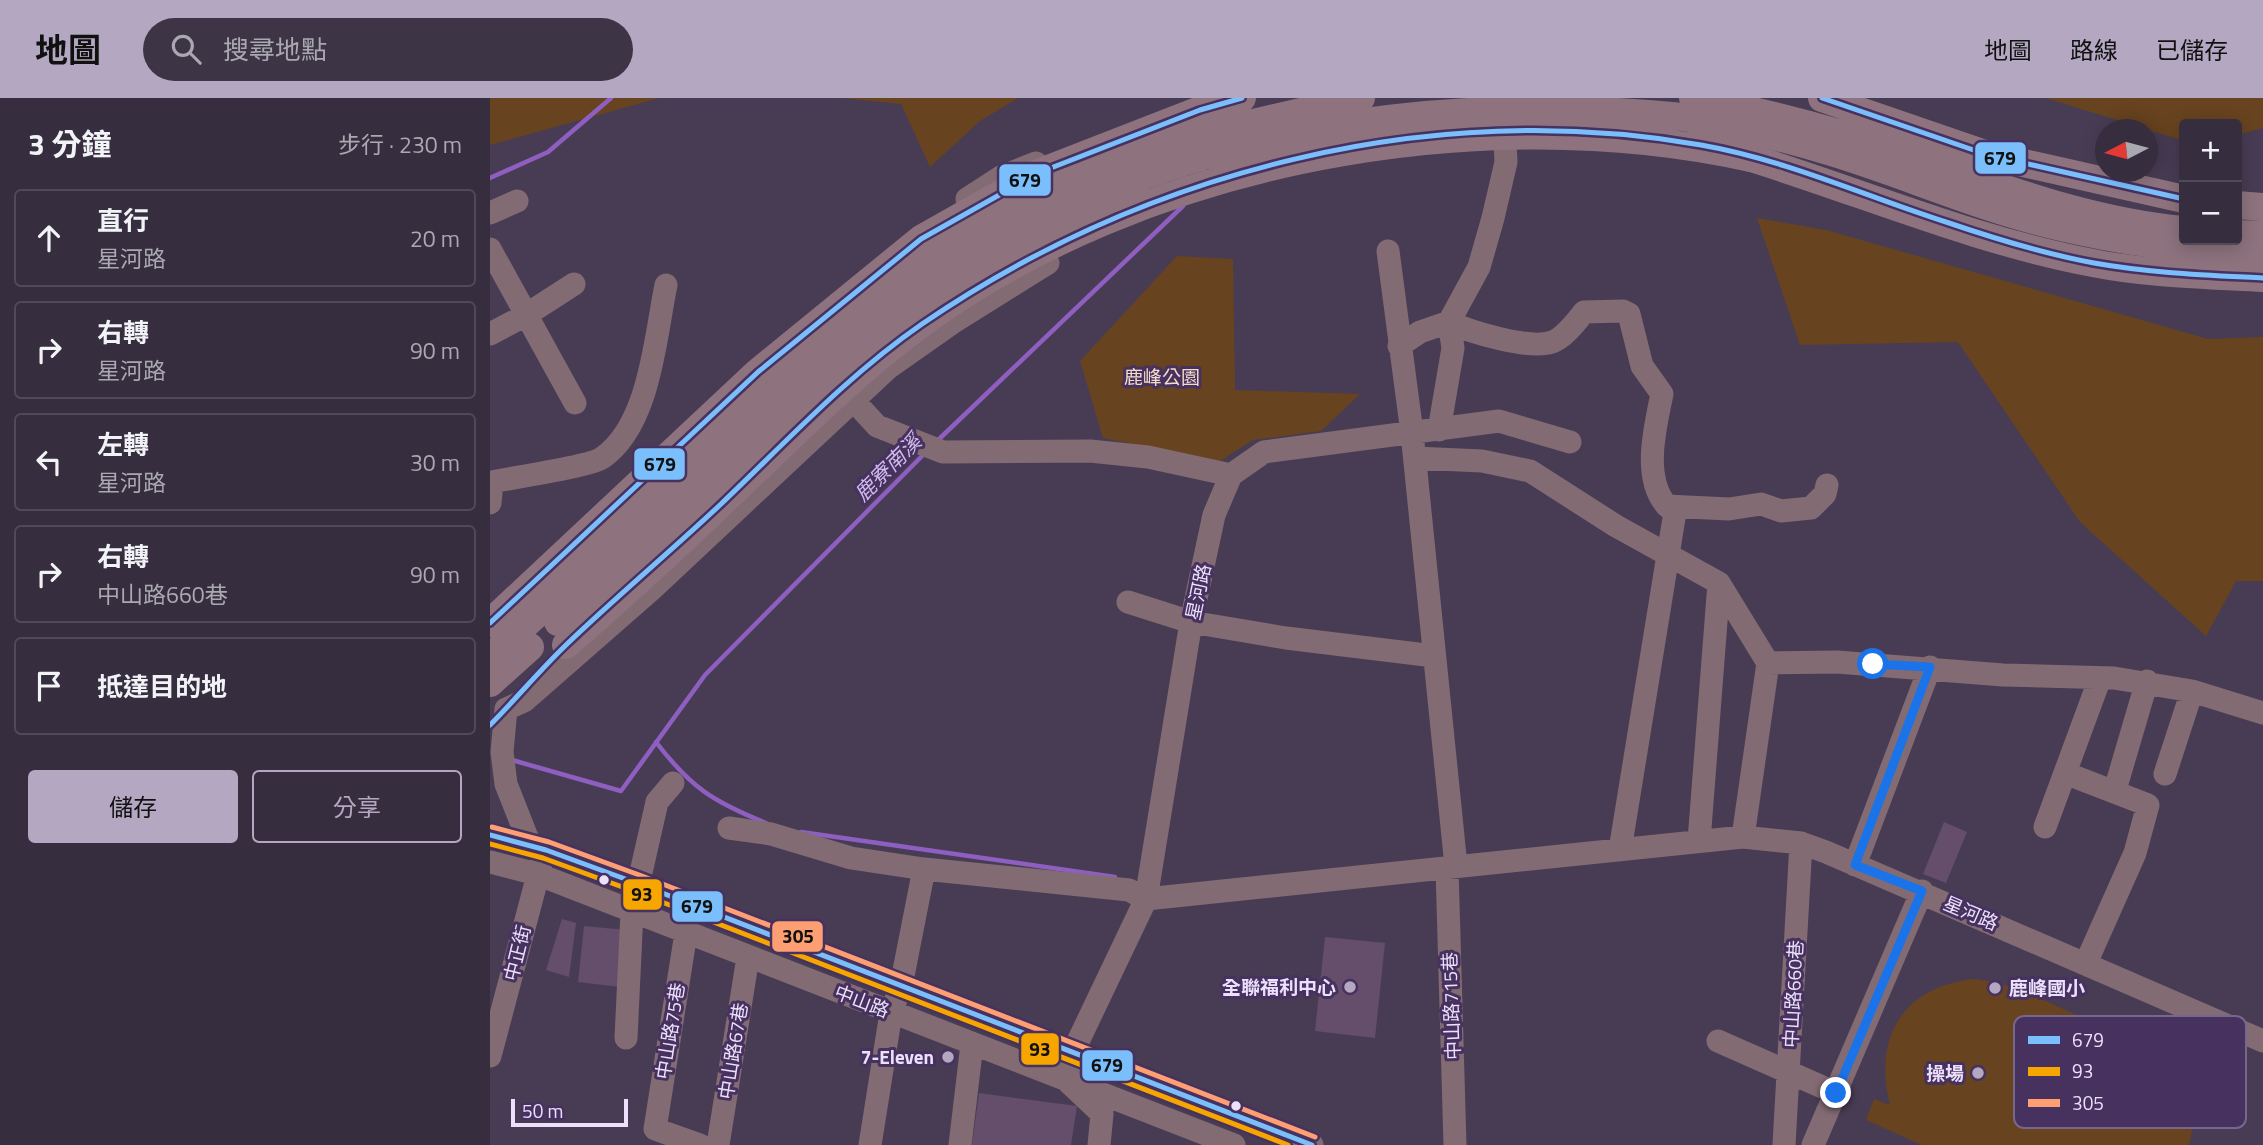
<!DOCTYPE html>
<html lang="zh-TW">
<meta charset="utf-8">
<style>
body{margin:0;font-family:"Titillium Web","Noto Sans TC",sans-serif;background:#3d3546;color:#f1f3f6}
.controls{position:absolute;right:21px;top:21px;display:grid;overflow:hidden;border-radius:7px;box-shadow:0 4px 18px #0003}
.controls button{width:63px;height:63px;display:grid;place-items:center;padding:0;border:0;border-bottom:2px solid #504959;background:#362d3f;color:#f1f3f6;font:35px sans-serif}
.compass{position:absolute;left:1605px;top:21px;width:63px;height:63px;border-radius:50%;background:#362d3f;box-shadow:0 4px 18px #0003;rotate:264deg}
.scale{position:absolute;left:21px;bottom:18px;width:117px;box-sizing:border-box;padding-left:7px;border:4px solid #ece0fc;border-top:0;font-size:19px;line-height:24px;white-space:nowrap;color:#ece0fc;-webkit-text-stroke:5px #47315f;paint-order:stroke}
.stop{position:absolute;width:21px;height:21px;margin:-16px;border:5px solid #1a73e8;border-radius:50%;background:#fff}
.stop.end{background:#1a73e8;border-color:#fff;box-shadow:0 2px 7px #0008}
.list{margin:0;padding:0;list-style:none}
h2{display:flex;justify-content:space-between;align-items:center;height:91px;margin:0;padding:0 28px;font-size:30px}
h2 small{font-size:23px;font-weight:400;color:#aaa8b0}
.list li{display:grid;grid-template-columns:46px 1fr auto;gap:21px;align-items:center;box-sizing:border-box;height:98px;margin:0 14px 14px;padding:0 14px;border:2px solid #504959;border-radius:7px}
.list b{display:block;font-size:26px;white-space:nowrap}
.list p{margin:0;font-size:23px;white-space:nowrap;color:#aaa8b0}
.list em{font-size:23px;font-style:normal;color:#aaa8b0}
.actions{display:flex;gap:14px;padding:21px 28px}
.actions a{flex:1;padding:16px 0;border:2px solid #b3a7c1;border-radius:7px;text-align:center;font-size:24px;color:#b3a7c1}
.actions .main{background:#b3a7c1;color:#111}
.icon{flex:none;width:38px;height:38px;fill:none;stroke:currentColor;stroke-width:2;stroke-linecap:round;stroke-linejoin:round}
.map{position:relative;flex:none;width:1773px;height:1047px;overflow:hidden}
header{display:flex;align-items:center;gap:42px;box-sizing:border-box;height:98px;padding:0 35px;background:#b3a7c1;color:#111}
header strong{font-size:33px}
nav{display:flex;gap:38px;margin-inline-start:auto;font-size:24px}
.search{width:490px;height:63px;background:#3d3546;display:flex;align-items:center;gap:18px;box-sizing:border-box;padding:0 24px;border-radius:38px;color:#aaa8b0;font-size:26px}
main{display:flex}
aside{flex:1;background:#362d3f}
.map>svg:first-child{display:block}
.green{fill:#68431f}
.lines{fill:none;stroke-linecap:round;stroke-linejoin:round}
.stream{stroke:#8e5fc0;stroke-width:4.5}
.building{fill:#644e6b}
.minor{stroke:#836b74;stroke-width:23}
.major{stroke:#8e737f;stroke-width:28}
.major-bridge{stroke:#8e737f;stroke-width:28}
.bus-1-casing{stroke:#47315f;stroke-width:10}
.bus-2-casing{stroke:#47315f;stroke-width:10}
.bus-3-casing{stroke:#47315f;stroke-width:10}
.bus-1{stroke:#7abffc;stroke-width:5}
.bus-2{stroke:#f7a600;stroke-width:5}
.bus-3{stroke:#fd9f72;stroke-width:5}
.route{stroke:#1a73e8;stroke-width:9}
.bus-dot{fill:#ece0fc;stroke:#47315f;stroke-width:2.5}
.poi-dot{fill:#b3a7c1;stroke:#47315f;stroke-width:2.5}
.labels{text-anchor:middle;stroke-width:6;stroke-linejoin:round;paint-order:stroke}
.park-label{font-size:19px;fill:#f3dcc7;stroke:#47315f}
.street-label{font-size:19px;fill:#ece0fc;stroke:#47315f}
.poi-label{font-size:19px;font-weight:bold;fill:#ece0fc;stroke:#47315f;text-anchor:end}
.water-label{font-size:21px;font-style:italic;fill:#d1baee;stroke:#47315f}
.key{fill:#47315f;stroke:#79668e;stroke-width:2}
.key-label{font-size:19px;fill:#ece0fc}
.line-badge{stroke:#47315f;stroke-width:2.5}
.pale-badge-label{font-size:19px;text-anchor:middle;font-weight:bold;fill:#111}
</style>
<header>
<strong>地圖</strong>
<div class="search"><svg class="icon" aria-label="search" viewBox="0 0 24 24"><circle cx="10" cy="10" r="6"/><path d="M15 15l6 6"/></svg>搜尋地點</div>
<nav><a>地圖</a><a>路線</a><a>已儲存</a></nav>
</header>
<main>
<aside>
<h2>3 分鐘<small>步行 · 230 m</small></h2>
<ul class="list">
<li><svg class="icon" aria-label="ahead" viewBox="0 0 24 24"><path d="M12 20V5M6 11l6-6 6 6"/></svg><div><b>直行</b><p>星河路</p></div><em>20 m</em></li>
<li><svg class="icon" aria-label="right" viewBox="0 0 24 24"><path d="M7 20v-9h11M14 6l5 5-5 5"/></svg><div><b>右轉</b><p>星河路</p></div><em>90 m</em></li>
<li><svg class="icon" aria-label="left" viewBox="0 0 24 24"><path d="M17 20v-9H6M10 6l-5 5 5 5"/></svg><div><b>左轉</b><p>星河路</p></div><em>30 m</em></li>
<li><svg class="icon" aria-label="right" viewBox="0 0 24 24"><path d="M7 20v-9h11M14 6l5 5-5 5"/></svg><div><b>右轉</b><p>中山路660巷</p></div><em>90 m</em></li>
<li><svg class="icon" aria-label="arrive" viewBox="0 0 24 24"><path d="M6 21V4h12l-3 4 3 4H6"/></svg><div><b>抵達目的地</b></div></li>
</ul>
<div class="actions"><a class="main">儲存</a><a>分享</a></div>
</aside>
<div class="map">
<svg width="1773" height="1047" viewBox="0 0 1773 1047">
<rect width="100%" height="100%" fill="#483c54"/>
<path class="green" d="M 0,0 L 169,0 L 0,47 Z
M 353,0 L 528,0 L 490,23 L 440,69 L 411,6 Z
M 1556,0 L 1773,0 L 1773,30 L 1747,37 L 1747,26 L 1694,26 L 1694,43 Z
M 1267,120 L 1336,132 L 1718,241 L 1773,239 L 1773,483 L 1746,483 L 1716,538 L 1590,424 L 1468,244 L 1310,247 Z
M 687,158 L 743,161 L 745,292 L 870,296 L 831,333 L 763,342 L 730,363 L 613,340 L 590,263 Z
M 1484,881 C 1518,884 1549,900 1580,914 C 1639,940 1721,964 1699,1047 L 1432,1047 L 1376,1022 L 1384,1001 L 1400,1007 C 1383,940 1412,889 1484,881 Z"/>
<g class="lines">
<path class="stream" d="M 0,80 L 58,54 L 121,0
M 446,344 L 693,108
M 166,644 C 201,690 224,704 276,725
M 22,662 L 131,693 L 215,577 L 435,355
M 311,734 L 625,779"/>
</g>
<path class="building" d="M 1454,724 L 1477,734 L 1456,785 L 1433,776 Z
M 72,821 L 86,825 L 79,879 L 56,872 Z
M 94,828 L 136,832 L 130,889 L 88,884 Z
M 835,839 L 895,845 L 885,940 L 825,933 Z
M 489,995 L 587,1008 L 581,1047 L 482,1047 Z"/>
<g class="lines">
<path class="minor" d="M 477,101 L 511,79 L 546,65
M 0,115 L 27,103
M 0,151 L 85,305
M 898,153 L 922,335 L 966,768
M 0,236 L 36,217 L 84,186
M 909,248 L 930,234 L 959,224 L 989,169 L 1003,120 L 1016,64 L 1014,24
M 364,303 L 387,328 L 453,354 L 600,353 L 658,359 L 741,377
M 949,332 L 963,250 L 959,224 C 980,234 1040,252 1062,244 C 1074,240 1086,224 1094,214 L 1133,213 L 1139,216 L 1152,268 L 1172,296 C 1165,330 1152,380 1177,408 L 1239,411 L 1271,406 L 1291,413 L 1321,410 L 1335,396 L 1337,387
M 925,360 L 992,363 L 1040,373 L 1126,428 L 1229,485 L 1278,565 L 1347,564 L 1513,577 L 1624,580 L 1702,593 L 1773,615
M 0,405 L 2,384 C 21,380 101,368 112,360 C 160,327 165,240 176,187
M 638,504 L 701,524 L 796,540 L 944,558
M 16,611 L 34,603 L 162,491 L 398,270 L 462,225 L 558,165
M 16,611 L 12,654 L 16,686 L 40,747
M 1575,675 L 1658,707 L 1645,755 L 1596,865
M 1675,676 L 1702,593
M 1625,692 L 1657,583
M 1555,729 L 1610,580
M 239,730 L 281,736 L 361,760 L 434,771
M 0,737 L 56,752 L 149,786 L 822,1047
M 1253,739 L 1278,565
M 1209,743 L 1229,485
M 1130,752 L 1185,414 L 1177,408
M 0,764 L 47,776 L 744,1047
M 1365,767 L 1440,569
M 957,770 L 965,1047
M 656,801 L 1253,739 L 1311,745 L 1336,754 L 1773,943
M 196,835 L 165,1031 L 210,1047
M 136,940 L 142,814 L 167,704 L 183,685
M 1228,943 L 1346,995
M 0,958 L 52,762
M 228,1047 L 258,859
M 380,1047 L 401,915 L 411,888 L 434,771 L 639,792 L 656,801
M 470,1047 L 482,946
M 609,1047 L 612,1016 L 576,982 L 583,954 L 656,801 L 701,524 L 724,417 L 741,377 L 774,354 L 1009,323 L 1080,344
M 1294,1047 L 1311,745
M 1323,1047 L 1432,793"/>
<path class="major" d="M 1203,0 C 1273,14 1341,31 1408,54 C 1503,86 1594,123 1694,132
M 1332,0 L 1498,57 L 1694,101
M 1261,60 C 1374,95 1486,143 1603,165 C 1658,176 1717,177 1773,180
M 1747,107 L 1773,109
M 1747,136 L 1773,137
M 0,525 L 268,274 L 431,141 L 548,75 L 710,12 L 752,0
M 0,559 L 380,209 L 464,152 L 538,107 L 639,62 L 742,30 L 871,0
M 0,585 L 40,549"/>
<path class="major-bridge" d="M 68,524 C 147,451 227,378 307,306 C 337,279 365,247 397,222 C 465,171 538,124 617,92 C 795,18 1003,0 1193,19 C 1243,28 1293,39 1341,54 C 1417,77 1489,110 1567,128 C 1635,144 1703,153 1773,157
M 76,547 C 132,498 187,448 241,396 C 302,338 361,278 428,228 C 654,61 989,0 1261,60"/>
<g class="bus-1-casing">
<path id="bus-1" d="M 1332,0 L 1498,57 L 1694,101
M 0,525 L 268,274 L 431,141 L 548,75 L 710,12 L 752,0
M 0,627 C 26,601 49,573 76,547 C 126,499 180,454 231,406 C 296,344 358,277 432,226 C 657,72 941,0 1211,47 C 1297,62 1377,99 1459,125 C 1506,141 1555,156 1604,165 C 1660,175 1716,177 1773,180
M 0,737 L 56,752 L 149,786 L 822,1047"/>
</g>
<g class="bus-2-casing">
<path id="bus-2" d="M 0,746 L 53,760 L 146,794 L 798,1047"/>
</g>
<g class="bus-3-casing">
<path id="bus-3" d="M 2,729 L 59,744 L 152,778 L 825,1039"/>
</g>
<use href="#bus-1" class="bus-1"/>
<use href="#bus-2" class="bus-2"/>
<use href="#bus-3" class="bus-3"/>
</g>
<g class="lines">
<path class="route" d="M 1346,995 L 1432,793 L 1365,767 L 1440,569 L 1383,566"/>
</g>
<g class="bus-dot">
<circle cx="114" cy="782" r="6"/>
<circle cx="746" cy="1008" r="6"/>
</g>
<g class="poi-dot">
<circle cx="860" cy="889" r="7"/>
<circle cx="1505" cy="890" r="7"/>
<circle cx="458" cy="959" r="7"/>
<circle cx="1488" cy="975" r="7"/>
</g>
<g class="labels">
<g class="park-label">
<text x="672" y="286">鹿峰公園</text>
</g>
<g class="street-label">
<text transform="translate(708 494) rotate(-78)" y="7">星河路</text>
<text transform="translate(1481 815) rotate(23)" y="7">星河路</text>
<text transform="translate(27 855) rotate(-76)" y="7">中正街</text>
<text transform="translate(1303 896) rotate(-87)" y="7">中山路660巷</text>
<text transform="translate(372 903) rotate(21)" y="7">中山路</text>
<text transform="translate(961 908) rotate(-92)" y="7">中山路715巷</text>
<text transform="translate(180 933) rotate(-81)" y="7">中山路75巷</text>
<text transform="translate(243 953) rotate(-81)" y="7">中山路67巷</text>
</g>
<g class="poi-label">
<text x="846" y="896">全聯福利中心</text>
<text x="1519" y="897" text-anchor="start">鹿峰國小</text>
<text x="444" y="966">7-Eleven</text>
<text x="1474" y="982">操場</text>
</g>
<g class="water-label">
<text transform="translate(398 370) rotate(-45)" y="7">鹿寮南溪</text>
</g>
</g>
<rect x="1524" y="918" width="232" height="112" rx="10" class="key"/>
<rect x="1538" y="938" width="32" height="8" fill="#7abffc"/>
<rect x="1538" y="969" width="32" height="9" fill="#f7a600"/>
<rect x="1538" y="1001" width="32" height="8" fill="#fd9f72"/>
<g class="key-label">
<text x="1582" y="949">679</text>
<text x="1582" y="980">93</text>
<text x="1582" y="1012">305</text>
</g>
<g class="line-badge">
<rect x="1484" y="43" width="53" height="34" rx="7" fill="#7abffc"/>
<rect x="508" y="65" width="54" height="34" rx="7" fill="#7abffc"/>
<rect x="143" y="349" width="53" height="34" rx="7" fill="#7abffc"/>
<rect x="132" y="780" width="41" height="33" rx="7" fill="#f7a600"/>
<rect x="181" y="792" width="53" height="33" rx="7" fill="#7abffc"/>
<rect x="281" y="822" width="53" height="33" rx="7" fill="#fd9f72"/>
<rect x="530" y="934" width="40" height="34" rx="7" fill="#f7a600"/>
<rect x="591" y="951" width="53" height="33" rx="7" fill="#7abffc"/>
</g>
<g class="pale-badge-label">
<text x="1510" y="67">679</text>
<text x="535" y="89">679</text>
<text x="170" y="373">679</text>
<text x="152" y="803">93</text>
<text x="207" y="815">679</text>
<text x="308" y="845">305</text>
<text x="550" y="958">93</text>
<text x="617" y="974">679</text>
</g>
</svg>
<div class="controls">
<button>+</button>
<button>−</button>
</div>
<svg class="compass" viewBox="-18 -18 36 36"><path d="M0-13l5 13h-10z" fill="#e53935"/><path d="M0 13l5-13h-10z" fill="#aaa8b0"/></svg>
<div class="scale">50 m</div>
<div class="stop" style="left:1383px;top:566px"></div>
<div class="stop end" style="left:1346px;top:995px"></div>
</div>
</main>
